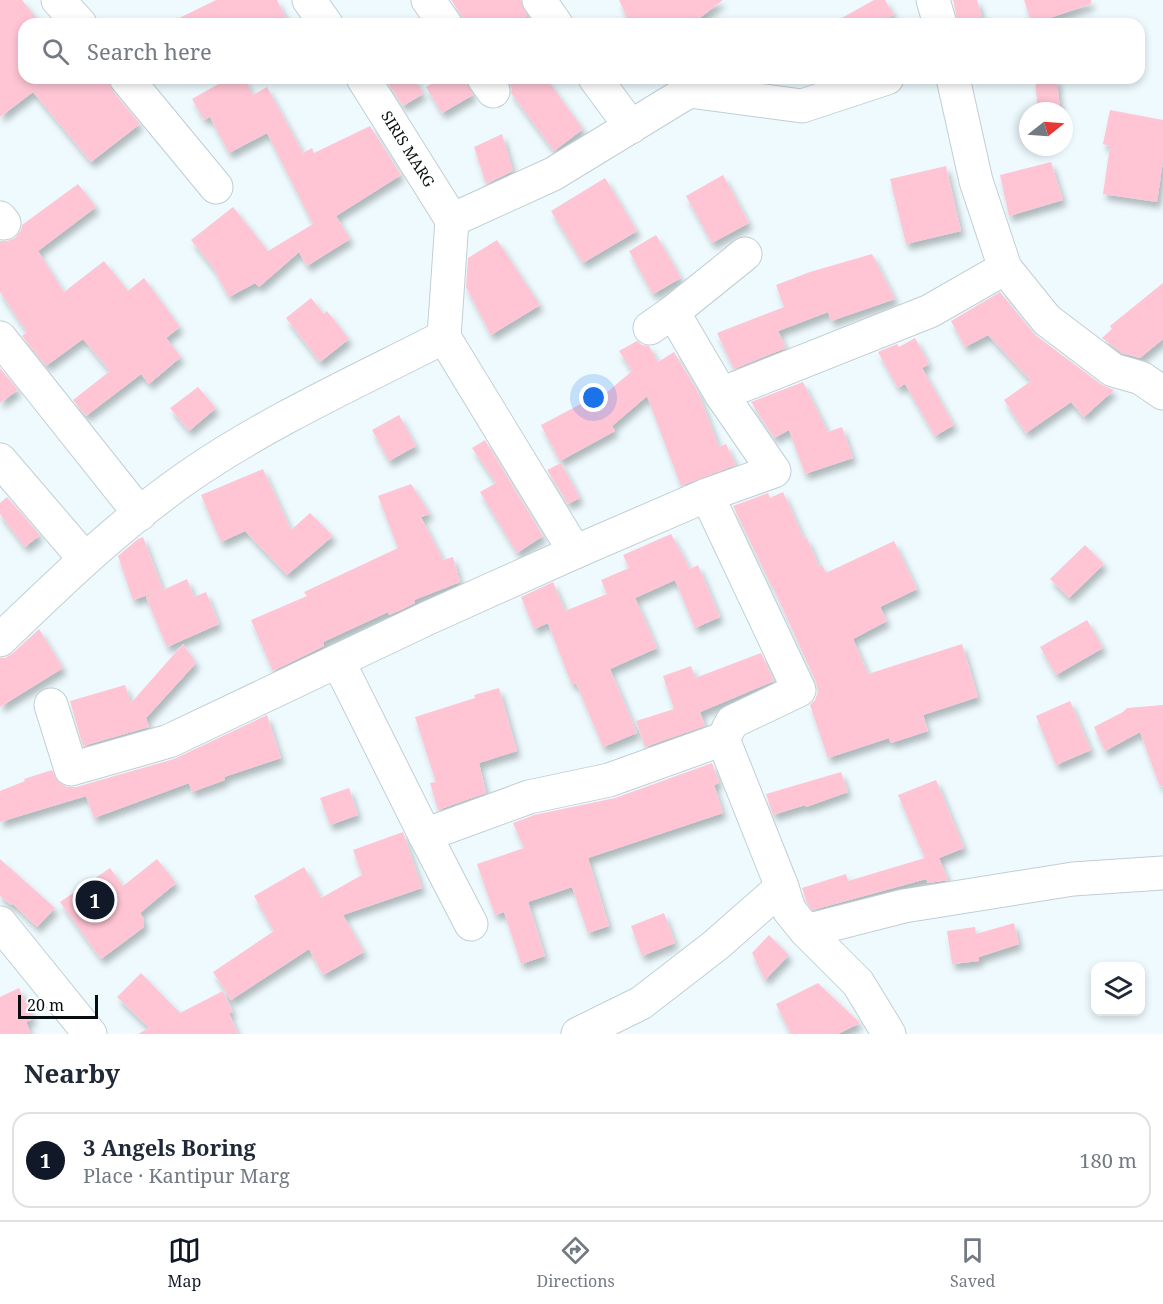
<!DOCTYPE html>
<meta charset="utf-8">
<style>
body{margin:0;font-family:"Noto Serif",serif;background:#f6f6f7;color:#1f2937}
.controls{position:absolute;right:18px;bottom:18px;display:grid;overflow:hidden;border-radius:12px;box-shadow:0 3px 9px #0003}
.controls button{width:54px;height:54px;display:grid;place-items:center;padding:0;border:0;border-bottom:2px solid #e0e1e3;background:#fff;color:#1f2937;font:30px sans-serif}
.compass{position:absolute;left:1019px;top:102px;width:54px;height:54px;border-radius:50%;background:#fff;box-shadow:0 3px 9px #0003;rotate:73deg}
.scale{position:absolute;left:18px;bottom:15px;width:80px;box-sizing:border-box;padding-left:6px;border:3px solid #080d0f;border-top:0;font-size:16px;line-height:21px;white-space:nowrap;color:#080d0f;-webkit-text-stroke:4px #fff;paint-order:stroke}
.you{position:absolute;left:594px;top:398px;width:21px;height:21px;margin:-15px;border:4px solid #fff;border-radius:50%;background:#1a73e8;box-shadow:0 0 0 9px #1a73e833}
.badge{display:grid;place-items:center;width:39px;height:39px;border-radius:50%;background:#111827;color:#fff;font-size:20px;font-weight:700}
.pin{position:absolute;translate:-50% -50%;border:3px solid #fff;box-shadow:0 2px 6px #0006}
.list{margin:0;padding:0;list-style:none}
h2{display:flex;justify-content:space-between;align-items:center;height:78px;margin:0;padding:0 24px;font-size:26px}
h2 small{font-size:20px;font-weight:400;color:#747a83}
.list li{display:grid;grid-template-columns:39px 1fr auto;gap:18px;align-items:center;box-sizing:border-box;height:96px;margin:0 12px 12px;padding:0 12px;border:2px solid #e0e1e3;border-radius:18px}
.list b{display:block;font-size:22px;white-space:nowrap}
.list p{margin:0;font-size:20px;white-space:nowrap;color:#747a83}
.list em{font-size:20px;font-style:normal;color:#747a83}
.icon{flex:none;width:33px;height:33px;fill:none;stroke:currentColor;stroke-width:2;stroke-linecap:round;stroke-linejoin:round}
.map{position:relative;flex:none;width:1163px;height:1034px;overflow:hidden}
.search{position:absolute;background:#fff;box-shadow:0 3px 9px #0003;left:18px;right:18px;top:18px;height:66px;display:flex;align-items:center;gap:15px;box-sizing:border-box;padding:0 21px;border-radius:18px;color:#747a83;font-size:22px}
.sheet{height:186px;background:#fff}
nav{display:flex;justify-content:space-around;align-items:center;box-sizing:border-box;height:84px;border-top:2px solid #e0e1e3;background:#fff;font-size:16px;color:#747a83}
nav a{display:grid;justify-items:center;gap:3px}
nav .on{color:#111827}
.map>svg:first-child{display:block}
.building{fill:#ffc5d5;filter:url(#shadow)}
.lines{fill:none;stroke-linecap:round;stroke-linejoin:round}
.minor-casing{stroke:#c0cfd4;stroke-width:35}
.minor{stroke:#fff;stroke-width:33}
.labels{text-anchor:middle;stroke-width:6;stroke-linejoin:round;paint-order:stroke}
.street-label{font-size:15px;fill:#080d0f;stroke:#fff}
</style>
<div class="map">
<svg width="1163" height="1034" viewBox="0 0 1163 1034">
<defs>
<filter id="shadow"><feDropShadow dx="3.5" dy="6" stdDeviation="3" flood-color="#0004"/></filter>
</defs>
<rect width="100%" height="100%" fill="#eefafe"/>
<path class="building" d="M 0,0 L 22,0 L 41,24 L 24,24 L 24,78 L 108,78 L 112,90 L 140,124 L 91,162 L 33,92 L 0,117 Z
M 216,0 L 277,0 L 289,24 L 167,24 Z
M 451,0 L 521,0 L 527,16 L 517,24 L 467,24 Z
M 619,0 L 723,0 L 692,24 L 630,24 Z
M 874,0 L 885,0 L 894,15 L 878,24 L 831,24 Z
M 953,0 L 977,0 L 984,24 L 958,24 Z
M 1024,0 L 1091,0 L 1091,4 L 1032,24 Z
M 229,78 L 244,78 L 253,95 L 267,87 L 303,153 L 312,148 L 314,153 L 370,126 L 401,175 L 336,216 L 350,239 L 307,266 L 299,252 L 259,287 L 255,283 L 229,297 L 214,269 L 191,240 L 233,207 L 268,251 L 313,224 L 267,133 L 229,153 L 210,117 L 204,120 L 192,99 Z
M 385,78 L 414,78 L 423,94 L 403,106 Z
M 441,78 L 466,78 L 473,95 L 442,113 L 426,87 Z
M 507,78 L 546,78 L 583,129 L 554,151 L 511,93 L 512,89 Z
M 1035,78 L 1057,78 L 1060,111 L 1038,111 Z
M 1110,110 L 1163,120 L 1163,161 L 1157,202 L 1103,194 L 1110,146 L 1103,144 Z
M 502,134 L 513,171 L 486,184 L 474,147 Z
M 1051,162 L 1063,200 L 1009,216 L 1000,175 Z
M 946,166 L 961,231 L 906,244 L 890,179 Z
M 723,175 L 749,223 L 712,243 L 686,196 Z
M 605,178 L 637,231 L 583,263 L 551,211 Z
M 78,184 L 96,207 L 38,251 L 64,292 L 104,261 L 128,291 L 144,278 L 180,327 L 166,338 L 181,357 L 149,384 L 141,374 L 86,416 L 73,400 L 110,371 L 83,339 L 46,366 L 22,336 L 27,332 L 0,292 L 0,241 L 7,241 L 15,238 L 21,230 L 22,225 Z
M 656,235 L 681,278 L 653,294 L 629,251 Z
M 497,240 L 540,305 L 491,335 L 466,287 L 468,258 Z
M 872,254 L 895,299 L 831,321 L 828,312 L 778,331 L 786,348 L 734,369 L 717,333 L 784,307 L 776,285 L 810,272 Z
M 1163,283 L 1163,339 L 1140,358 L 1122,353 L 1102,338 L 1112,329 L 1110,326 Z
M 1000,292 L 1035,335 L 1102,385 L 1114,390 L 1084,417 L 1071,402 L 1026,433 L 1004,400 L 1031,381 L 988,335 L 965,347 L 951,321 Z
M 311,298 L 324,314 L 327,311 L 349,339 L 320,362 L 286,318 Z
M 915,338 L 929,364 L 922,368 L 954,425 L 935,436 L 905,384 L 898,388 L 878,352 L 897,344 L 899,347 Z
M 637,341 L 642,345 L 649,346 L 658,362 L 674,352 L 698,392 L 719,447 L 726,444 L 736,465 L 681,486 L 647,396 L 612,426 L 615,431 L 560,461 L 541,425 L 596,396 L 598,400 L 632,371 L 619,351 Z
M 0,368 L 18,390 L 0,403 Z
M 803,382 L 828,432 L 842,427 L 853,458 L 805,474 L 789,430 L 774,438 L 751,402 Z
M 198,387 L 216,408 L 189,431 L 170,408 Z
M 399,415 L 416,446 L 389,461 L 372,430 Z
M 485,440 L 543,536 L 517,553 L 480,492 L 496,483 L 472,448 Z
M 561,463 L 580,498 L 568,504 L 547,470 Z
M 263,469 L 291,530 L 310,513 L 333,536 L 287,575 L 245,531 L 221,542 L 201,495 Z
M 411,484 L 430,514 L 421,517 L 443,560 L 453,557 L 460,582 L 414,600 L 415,603 L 401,610 L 389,615 L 388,612 L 323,642 L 324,646 L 273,671 L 251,620 L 307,596 L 304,592 L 398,548 L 378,496 Z
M 783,492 L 804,539 L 807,538 L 819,567 L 822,565 L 826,573 L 894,541 L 917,589 L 880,607 L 887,621 L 853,639 L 868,674 L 962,644 L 978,697 L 923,715 L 928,731 L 891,743 L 889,738 L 828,758 L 810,705 L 815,700 L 818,692 L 816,682 L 772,585 L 771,585 L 733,506 L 768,493 L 770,498 Z
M 7,497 L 40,535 L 25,547 L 0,514 L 0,503 Z
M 671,534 L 690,569 L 698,565 L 720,617 L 695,628 L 675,580 L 635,598 L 657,648 L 610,669 L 637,733 L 603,747 L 576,683 L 572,685 L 548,623 L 534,629 L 521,597 L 553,582 L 565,611 L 607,594 L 601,580 L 629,568 L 623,555 Z
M 143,537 L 163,590 L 187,579 L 194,597 L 206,592 L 219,624 L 167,647 L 146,597 L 160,591 L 133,600 L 118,556 L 138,539 Z
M 1085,545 L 1104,564 L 1069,598 L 1050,579 Z
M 1087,620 L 1103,648 L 1056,675 L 1040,647 Z
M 39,629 L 63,668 L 0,707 L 0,658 L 5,658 L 13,653 Z
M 183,644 L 196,663 L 146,718 L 149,727 L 83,746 L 70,701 L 125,685 L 131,703 Z
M 761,653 L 774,681 L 700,712 L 705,726 L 645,747 L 636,721 L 674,709 L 663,676 L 691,666 L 695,678 Z
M 499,688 L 517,751 L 479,763 L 486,793 L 438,810 L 430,783 L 436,782 L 415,717 L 475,698 L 474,695 Z
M 1070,701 L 1091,750 L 1056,765 L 1036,716 Z
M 1163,705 L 1163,786 L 1160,787 L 1140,732 L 1105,751 L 1094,727 L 1123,712 L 1127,708 Z
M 267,715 L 281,758 L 224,777 L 225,780 L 192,792 L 189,783 L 94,818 L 86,796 L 0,822 L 0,791 L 25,781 L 24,779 L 52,770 L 59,783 L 67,787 L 76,787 L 174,759 Z
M 712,763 L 719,783 L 714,785 L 723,813 L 588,858 L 609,926 L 588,933 L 572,887 L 528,902 L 545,956 L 521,964 L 504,912 L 495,915 L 477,864 L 524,848 L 513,823 L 534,815 L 615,798 Z
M 841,772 L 848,792 L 806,807 L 805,805 L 773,815 L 766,794 Z
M 936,780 L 964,848 L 939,858 L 948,880 L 928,883 L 926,879 L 813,910 L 807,903 L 802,888 L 846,874 L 848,881 L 925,858 L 898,795 Z
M 349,788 L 358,815 L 330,825 L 320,798 Z
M 403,832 L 422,888 L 343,915 L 364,952 L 323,975 L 309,949 L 231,1000 L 213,972 L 274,931 L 254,896 L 304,867 L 321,898 L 362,875 L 353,850 Z
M 0,859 L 55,908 L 37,927 L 13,904 L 11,905 L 0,896 Z
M 157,859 L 176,883 L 140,913 L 144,919 L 144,927 L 101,959 L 60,902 L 110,868 L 123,886 Z
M 664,913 L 675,943 L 642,956 L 631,926 Z
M 1014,923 L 1019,944 L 979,957 L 979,961 L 952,964 L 947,931 L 975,927 L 976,934 Z
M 769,935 L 789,955 L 765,980 L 752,953 Z
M 141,973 L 180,1013 L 223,991 L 233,1012 L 229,1013 L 238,1034 L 138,1034 L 149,1028 L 117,997 Z
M 818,983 L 860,1023 L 838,1034 L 791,1034 L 776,1004 Z
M 19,988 L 33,1019 L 26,1022 L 31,1034 L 0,1034 L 0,997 Z"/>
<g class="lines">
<g class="minor-casing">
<g id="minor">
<path d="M 58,0 L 80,24"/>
<path d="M 309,0 L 326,24"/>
<path d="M 428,0 L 445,24"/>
<path d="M 539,0 L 556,24"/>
<path d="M 933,0 L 940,24"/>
<path d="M 126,78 L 216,187"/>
<path id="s1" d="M 363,78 L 452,220"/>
<path d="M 484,78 L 493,91"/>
<path d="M 595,78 L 631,127"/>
<path d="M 953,78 L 976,181 L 1005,268 L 1047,320 L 1113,370 L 1141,378 L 1163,393"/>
<path d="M 0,218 L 4,223"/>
<path d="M 650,328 L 673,312 L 745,254"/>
<path d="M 444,337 L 452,220 L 553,174 L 689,91 L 802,106 L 887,78"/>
<path d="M 0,338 L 140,514"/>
<path d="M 721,394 L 930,311 L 1005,268"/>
<path d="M 0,460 L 84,558"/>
<path d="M 0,640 C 60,582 120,524 189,476 C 269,421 358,381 444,337 L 575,552"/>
<path d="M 338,661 L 425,835 L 529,797 L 609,780 L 723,739 L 732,722 L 799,690 L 707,495"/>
<path d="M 51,705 L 71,769 L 169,741 L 428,618 L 575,552 L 707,495 L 774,471 L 721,394 L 673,312"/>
<path d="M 723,739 L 782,887 L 789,910 L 806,931 L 858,983 L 889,1034"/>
<path d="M 425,835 L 471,924"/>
<path d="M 0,923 L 90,1034"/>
<path d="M 806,931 L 904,906 L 1073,879 L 1163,873"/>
<path d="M 578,1034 L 641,1003 L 716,945 L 782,887"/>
</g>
</g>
<use href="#minor" class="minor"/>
</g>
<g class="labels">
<g class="street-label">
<text dy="5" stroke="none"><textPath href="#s1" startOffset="84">SIRIS MARG</textPath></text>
</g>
</g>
</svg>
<div class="controls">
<button><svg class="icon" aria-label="layers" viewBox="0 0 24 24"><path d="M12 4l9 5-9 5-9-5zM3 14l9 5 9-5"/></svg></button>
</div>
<svg class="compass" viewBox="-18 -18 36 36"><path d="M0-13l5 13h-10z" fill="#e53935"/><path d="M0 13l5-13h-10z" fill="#747a83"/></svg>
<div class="scale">20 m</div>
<div class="you"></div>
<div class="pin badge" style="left:95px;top:900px">1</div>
<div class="search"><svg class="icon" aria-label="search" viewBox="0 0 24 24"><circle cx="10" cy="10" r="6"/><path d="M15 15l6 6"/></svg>Search here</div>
</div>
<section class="sheet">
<h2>Nearby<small></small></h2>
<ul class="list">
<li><span class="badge">1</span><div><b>3 Angels Boring</b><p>Place · Kantipur Marg</p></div><em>180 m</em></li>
</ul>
</section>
<nav>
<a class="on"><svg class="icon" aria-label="map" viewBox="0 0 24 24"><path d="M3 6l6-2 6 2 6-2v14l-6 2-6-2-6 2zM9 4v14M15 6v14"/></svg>Map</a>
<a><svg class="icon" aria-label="directions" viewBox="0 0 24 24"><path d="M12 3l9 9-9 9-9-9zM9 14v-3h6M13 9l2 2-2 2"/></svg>Directions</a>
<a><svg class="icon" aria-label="saved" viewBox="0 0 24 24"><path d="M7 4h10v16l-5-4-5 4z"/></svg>Saved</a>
</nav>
